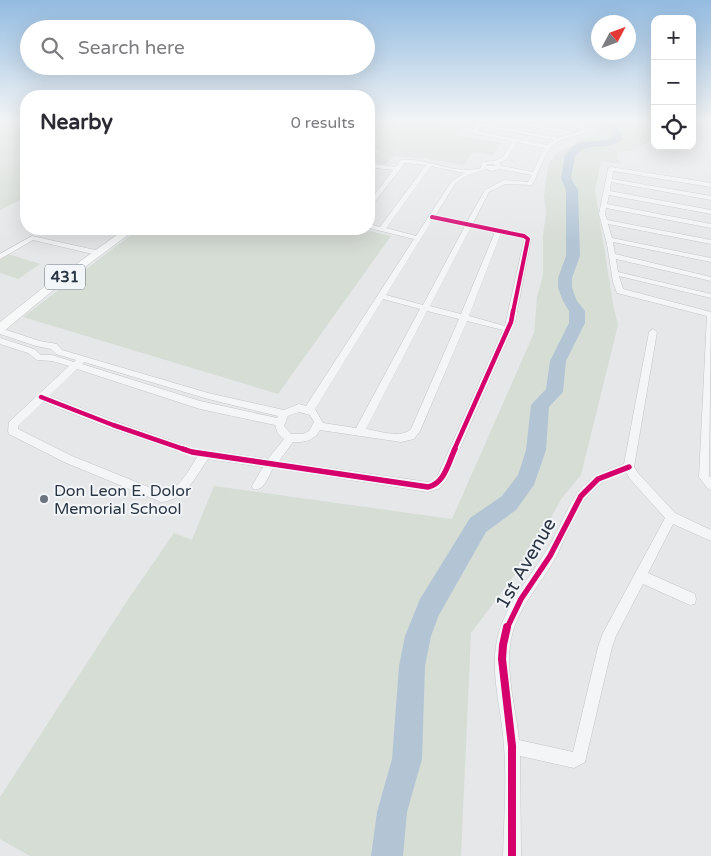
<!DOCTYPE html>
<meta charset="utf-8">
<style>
body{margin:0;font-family:"Varela Round",sans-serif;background:#f7f7f7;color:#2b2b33}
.controls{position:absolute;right:15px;top:15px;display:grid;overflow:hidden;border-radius:10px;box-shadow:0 5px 20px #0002}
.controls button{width:45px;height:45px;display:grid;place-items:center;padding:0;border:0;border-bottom:1px solid #e1e1e2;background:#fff;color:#2b2b33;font:25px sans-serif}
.compass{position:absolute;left:591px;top:15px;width:45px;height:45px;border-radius:50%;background:#fff;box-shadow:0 5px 20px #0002;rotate:49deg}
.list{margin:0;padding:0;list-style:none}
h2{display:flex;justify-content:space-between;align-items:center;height:65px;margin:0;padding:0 20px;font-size:21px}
h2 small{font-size:16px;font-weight:400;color:#7c7c81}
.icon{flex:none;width:28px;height:28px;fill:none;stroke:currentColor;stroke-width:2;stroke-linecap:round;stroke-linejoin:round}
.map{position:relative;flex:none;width:711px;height:856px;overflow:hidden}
.search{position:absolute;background:#fff;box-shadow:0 5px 20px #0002;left:20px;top:20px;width:355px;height:55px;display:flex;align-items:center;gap:12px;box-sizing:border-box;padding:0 18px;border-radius:28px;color:#7c7c81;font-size:19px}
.panel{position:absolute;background:#fff;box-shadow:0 5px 20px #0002;left:20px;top:90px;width:355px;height:145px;border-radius:20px}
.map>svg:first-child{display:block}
.green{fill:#d6ddd5}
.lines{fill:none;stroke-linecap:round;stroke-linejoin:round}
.river{fill:#b3c5d5;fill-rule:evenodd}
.street-casing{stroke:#c3c5c7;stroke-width:1}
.primary-casing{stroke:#c1c4c7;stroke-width:1}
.street{fill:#f4f5f6;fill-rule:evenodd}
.primary{fill:#f7f8f8;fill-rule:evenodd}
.cycleway-far3-casing{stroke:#f3f6f9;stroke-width:6}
.cycleway-far2-casing{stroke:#f3f6f9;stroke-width:8}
.cycleway-far1-casing{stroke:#f3f6f9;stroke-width:9}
.cycleway-casing{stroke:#f3f6f9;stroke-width:11}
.cycleway-far3{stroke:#d6006c;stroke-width:4}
.cycleway-far2{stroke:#d6006c;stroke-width:4.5}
.cycleway-far1{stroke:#d6006c;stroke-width:5.5}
.cycleway{stroke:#d6006c;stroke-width:8}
.poi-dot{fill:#6b737e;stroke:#f3f6f9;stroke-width:2}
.labels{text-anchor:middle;stroke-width:4;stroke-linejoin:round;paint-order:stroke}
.shield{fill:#f3f6f9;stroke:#666f7a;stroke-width:1}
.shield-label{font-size:15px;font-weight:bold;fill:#2a3544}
.poi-label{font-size:16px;fill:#2a3544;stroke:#f3f6f9;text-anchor:start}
.near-street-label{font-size:19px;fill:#2a3544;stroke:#f3f6f9}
</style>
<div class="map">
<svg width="711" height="856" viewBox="0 0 711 856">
<rect width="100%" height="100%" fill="#e5e7e9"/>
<path class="green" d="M 0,121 L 26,121 L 26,197 L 0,210 Z
M 384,121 L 395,122 L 397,121 L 419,121 L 460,127 L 456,135 L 501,143 L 493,155 L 473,152 L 464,165 L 423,158 L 394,156 L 385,165 L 370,161 L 380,150 L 369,148 L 369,122 L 380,123 Z
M 591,121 L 631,121 L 633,124 L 655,129 L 655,141 L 650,141 L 633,150 L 618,152 L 618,159 L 622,164 L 601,161 L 595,190 L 613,304 L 618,325 L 581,475 L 561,499 L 537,545 L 471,633 L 461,856 L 30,856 L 0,839 L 0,797 L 129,598 L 174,533 L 192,540 L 214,486 L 452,519 L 534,333 L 537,297 L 543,275 L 543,235 L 546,214 L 544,195 L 548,165 L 558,152 L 573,146 L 578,140 L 594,137 L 598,126 Z
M 139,229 L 361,229 L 391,236 L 278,394 L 23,317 Z
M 8,254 L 40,264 L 18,279 L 0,273 L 0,259 Z"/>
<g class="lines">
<path class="river" d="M 598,121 C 609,120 619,127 623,138 C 607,154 591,139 575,156 L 571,178 L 578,190 L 580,256 L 572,278 L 572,288 L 577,301 L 585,311 L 585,323 L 566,361 L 563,392 L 549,407 L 546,450 L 534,485 L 516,510 L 486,532 L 439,615 L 431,636 L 425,666 L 422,759 L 407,812 L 403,856 L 371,856 L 377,812 L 392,759 L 399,666 L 405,636 L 420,599 L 470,518 L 502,496 L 518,475 L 526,450 L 531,405 L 546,389 L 550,361 L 569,323 L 569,311 L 563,301 L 558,288 L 558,278 L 566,256 L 566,190 L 561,178 L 565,155 L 574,145 L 581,142 L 607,140 L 613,137 L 612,132 L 601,126 Z"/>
<g class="street-casing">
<path id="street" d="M 479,121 L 483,121 L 482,123 L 558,138 L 580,131 L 579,126 L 555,122 L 553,121 L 579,123 L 579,121 L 583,121 L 586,132 C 578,136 567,137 559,141 C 544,149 540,171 532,185 L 505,184 L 489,192 L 473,223 L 526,235 L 531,239 L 515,322 L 446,480 L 440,488 L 428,492 L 273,468 C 268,477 264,492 253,489 L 252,486 L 263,467 L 208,459 C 195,477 186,500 161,502 L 64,462 L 9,434 L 8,431 L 9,422 L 69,366 L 52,361 L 37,360 L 28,353 L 0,344 L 0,338 L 34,349 L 41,355 L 52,355 L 74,362 L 76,360 L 56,354 L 51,349 L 36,346 L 0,334 L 0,328 L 40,341 L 57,344 L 62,350 L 208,393 L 284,410 L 299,404 L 306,406 L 414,239 L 369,228 L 369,224 L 380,227 L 426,165 L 405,163 L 371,207 L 369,208 L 369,202 L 393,170 L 369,167 L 369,163 L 395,167 L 401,160 C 428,157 455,176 481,168 L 482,162 L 495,161 L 503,157 L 512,141 L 471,133 ZM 480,126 L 554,140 L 547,145 L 476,131 ZM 517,142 L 544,148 L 533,172 L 502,166 L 499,163 L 507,159 ZM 487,164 L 494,164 L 496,166 L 486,166 ZM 431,166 L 464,173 L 451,182 L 416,236 L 386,228 ZM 486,169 L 492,171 L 500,169 L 532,175 L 528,182 L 504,180 L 485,190 L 467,222 L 435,216 L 455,184 L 464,177 ZM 433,219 L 465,226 L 423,305 L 386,295 ZM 471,227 L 495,232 L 461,314 L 430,306 ZM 501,233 L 522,238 L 524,240 L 505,326 L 469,316 ZM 383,299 L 420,309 L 356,428 L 323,423 L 315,409 ZM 427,311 L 459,319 L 411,429 C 401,439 379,431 366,429 ZM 467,321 L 503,330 L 437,477 L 433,481 L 428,482 L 279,461 L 293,442 C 304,443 315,440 320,430 L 401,442 L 414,439 L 420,431 ZM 84,362 L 208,399 L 278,416 L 277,418 L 200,401 L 82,364 ZM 77,369 L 200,409 L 275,425 L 278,434 L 284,439 L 268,459 L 192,448 L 117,422 L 49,396 ZM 43,402 L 109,428 L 197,457 C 189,470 179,491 161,492 L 72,456 L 18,429 L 18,426 ZM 299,412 L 310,415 L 314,422 L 309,431 L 303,434 L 291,434 L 284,426 L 288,416 Z
M 504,121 L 513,121 L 574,132 L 571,134 L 506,122 Z
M 611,167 L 711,183 L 711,187 L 613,171 L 612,179 L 711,196 L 711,200 L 611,182 L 610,191 L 711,210 L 711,214 L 609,195 L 607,204 L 711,224 L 711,228 L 606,208 L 605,214 L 607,220 L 711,240 L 711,244 L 608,224 L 612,238 L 711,258 L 711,262 L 613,242 L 615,254 L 711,277 L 711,281 L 616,259 L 618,272 L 711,294 L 711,298 L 619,276 L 623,289 L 711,312 L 709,476 L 711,477 L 711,490 L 707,488 L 699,477 L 707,316 L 617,293 L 613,282 L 607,244 L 599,214 L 608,169 Z
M 32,236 L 100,251 L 101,253 L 97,255 L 33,240 L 0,259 L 0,254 Z
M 653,329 L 657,332 L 634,467 L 638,473 L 675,513 L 711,530 L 711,541 L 673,524 L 648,573 L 695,594 L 696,599 L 695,604 L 690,605 L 643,584 L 616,636 L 612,647 L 585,762 L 574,768 L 520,756 L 521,856 L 503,856 C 504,819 507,782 504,746 C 502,709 488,669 499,632 C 509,598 535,572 552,541 C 575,498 574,481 624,464 L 649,332 ZM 626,472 L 630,479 L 665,518 L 603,633 L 598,647 L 573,752 L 519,740 C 516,709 506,676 510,645 C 514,611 540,586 556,557 C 567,536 575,507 593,490 C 602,481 614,476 626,472 Z"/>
</g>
<g class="primary-casing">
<path id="primary" d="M 125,229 L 136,229 L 51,292 L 4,331 L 0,332 L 0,322 L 43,288 Z"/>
</g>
<use href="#street" class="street"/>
<use href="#primary" class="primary"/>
<g class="cycleway-far3-casing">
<path id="cycleway-far3" d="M 432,217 L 524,236 L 528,239 L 513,312"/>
</g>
<g class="cycleway-far2-casing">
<path id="cycleway-far2" d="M 41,397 L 113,425 L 186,450
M 454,450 L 511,322 L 513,311"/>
</g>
<g class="cycleway-far1-casing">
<path id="cycleway-far1" d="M 183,449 L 192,452 L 428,487 C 445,483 448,463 455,449
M 507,628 L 521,599 L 550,556 L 581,496 L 598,479 L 629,467"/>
</g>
<g class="cycleway-casing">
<path id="cycleway" d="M 507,627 L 503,645 L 502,659 L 512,746 L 512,856"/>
</g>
<use href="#cycleway-far3" class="cycleway-far3"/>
<use href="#cycleway-far2" class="cycleway-far2"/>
<use href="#cycleway-far1" class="cycleway-far1"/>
<use href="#cycleway" class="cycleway"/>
</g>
<linearGradient id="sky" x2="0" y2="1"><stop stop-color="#93bbe0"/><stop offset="0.5" stop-color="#f3f4f5"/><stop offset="1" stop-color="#f3f4f5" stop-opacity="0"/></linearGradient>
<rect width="711" height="241" fill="url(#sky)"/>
<circle class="poi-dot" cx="44" cy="499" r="5"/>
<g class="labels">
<rect class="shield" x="45" y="264.5" width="40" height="25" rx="4"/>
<g class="shield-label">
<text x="65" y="282">431</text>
</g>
<g class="poi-label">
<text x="54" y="496">Don Leon E. Dolor<tspan x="54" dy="18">Memorial School</tspan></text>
</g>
<g class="near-street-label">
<text transform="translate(525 563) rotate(-60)" y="7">1st Avenue</text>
</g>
</g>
</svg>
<div class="controls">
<button>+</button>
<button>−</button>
<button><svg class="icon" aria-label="locate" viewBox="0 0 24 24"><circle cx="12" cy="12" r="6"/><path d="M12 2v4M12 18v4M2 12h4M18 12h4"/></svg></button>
</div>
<svg class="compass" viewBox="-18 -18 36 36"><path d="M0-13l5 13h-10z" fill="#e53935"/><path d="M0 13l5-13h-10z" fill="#7c7c81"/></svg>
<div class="search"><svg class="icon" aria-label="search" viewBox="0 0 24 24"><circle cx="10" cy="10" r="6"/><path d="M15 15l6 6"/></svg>Search here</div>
<section class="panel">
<h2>Nearby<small>0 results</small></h2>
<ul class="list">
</ul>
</section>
</div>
